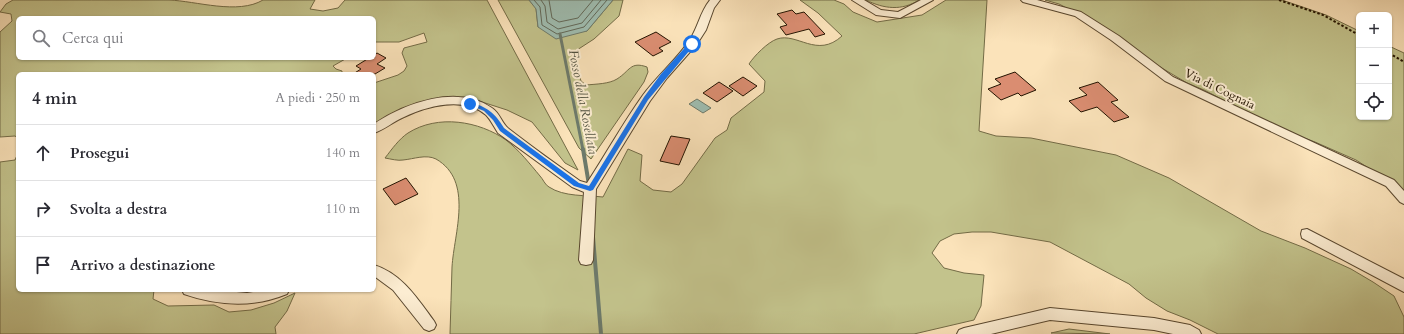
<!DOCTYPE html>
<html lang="it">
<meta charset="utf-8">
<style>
body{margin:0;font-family:Cardo,serif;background:#f7f7f7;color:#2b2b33}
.controls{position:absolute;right:12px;top:12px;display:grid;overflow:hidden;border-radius:6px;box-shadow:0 1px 3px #0004}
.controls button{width:36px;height:36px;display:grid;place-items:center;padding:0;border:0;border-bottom:1px solid #e1e1e2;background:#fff;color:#2b2b33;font:20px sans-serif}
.stop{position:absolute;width:12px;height:12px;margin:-9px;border:3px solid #1a73e8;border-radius:50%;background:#fff}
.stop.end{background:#1a73e8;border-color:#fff;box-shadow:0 1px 4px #0008}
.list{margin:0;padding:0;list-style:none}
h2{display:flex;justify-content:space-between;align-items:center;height:52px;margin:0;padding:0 16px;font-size:17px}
h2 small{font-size:13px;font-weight:400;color:#7c7c81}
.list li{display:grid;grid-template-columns:26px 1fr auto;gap:12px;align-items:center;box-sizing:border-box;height:56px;padding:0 16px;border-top:1px solid #e1e1e2}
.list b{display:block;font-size:15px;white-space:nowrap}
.list em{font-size:13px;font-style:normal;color:#7c7c81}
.icon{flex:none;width:22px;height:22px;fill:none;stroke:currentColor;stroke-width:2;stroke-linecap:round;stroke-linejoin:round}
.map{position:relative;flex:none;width:1404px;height:334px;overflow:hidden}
.search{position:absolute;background:#fff;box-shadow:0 1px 3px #0004;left:16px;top:16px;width:360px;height:44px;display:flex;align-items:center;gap:10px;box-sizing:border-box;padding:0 14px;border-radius:6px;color:#7c7c81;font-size:15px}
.panel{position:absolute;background:#fff;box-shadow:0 1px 3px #0004;left:16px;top:72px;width:360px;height:220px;border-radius:6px}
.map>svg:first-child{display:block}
.green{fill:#c3c38c;stroke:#736b46}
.water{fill:#9fbeb2;stroke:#6d7a6b}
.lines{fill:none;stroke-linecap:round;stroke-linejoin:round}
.shore{stroke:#616859;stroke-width:1}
.stream-far1{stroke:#6d7a6b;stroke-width:3}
.stream{stroke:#6d7a6b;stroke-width:4}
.building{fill:#da8d71;stroke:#231300}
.minor-casing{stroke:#59472e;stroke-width:2}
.path{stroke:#231300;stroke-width:2;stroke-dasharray:2.5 2;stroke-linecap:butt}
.minor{fill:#fcedd2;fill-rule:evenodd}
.route{fill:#1a73e8}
.labels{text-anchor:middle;stroke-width:4;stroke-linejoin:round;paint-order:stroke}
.street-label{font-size:12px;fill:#231300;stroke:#fcedd2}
.water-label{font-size:13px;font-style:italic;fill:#4e4f3e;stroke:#fcedd2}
</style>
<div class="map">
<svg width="1404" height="334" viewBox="0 0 1404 334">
<rect width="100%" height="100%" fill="#fbe3ba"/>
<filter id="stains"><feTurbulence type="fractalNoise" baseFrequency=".005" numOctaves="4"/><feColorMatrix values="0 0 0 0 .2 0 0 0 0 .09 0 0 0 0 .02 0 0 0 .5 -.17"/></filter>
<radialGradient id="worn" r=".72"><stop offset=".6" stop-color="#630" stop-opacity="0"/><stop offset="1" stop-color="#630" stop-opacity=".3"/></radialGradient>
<path class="green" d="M 13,0 C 65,0 118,0 169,0 C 196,1 238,15 263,0 L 315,0 L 310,9 L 323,11 L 338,8 L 345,0 L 487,0 L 578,170 L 565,163 L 532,122 L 507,110 L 479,101 L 448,98 L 374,126 L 374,83 L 398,75 L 404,71 L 407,66 L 402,53 L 404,48 L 427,42 L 424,33 L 399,42 L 374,42 L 374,18 L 18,18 L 18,58 L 347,58 L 333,66 L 336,69 L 342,71 L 342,74 L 18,74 L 18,138 L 15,136 L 0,137 L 0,32 L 12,21 L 11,14 L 0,12 L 6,4 Z
M 498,0 L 529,0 L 536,8 L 538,27 L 587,31 L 613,0 L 623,0 L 619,16 L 594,39 L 577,50 L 575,55 L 578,71 L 581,81 L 586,85 C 596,84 609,84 617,79 C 630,71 630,61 647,67 L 648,72 L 644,82 L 591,159 L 579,148 Z
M 800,0 L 834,0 L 844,4 L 853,12 L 877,22 L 922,15 L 946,0 L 987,0 L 979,131 L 996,136 L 1031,138 L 1116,155 L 1169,178 L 1261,231 L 1305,248 L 1351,269 L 1373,282 L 1394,296 L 1404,317 L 1404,334 L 1218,334 L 1190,320 L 1167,311 L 1146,298 L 1129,284 L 1050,242 L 991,232 L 972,232 L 954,234 L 940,241 L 932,253 L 944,268 L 964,273 L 984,275 L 981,306 L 974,320 L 914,334 L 450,334 C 451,312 451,289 452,267 C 454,233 474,181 436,159 C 426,154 414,159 403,160 C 398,161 391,159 385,158 C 392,149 399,139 408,133 C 438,114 479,121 506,140 C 519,150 530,164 540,176 C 543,179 545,185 549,187 C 564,197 586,195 603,197 L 628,149 L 642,155 L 640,181 L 653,190 L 671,192 L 682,184 L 715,138 L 727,130 L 731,118 L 764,92 L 765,81 L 749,64 C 754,56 768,42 777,39 C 797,32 817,59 842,36 L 818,13 Z
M 866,0 L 919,0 C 902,11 884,9 866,0 Z
M 1045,0 L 1282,0 L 1326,15 L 1359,31 L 1359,117 L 1389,117 L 1389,46 L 1404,53 L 1404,191 L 1356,160 L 1315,142 L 1277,128 L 1204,90 L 1187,83 L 1145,58 L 1084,17 L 1059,4 Z
M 18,153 L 18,290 L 154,290 L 153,299 L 168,306 L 214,305 L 229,312 L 251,310 L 274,303 L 295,293 L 287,311 L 275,327 L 276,334 L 0,334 L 0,162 L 15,160 Z
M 1069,329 L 1110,334 L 1051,333 Z"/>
<path class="water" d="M 529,0 L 613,0 L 587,31 L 556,39 L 538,27 L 536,9 Z
M 697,99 L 711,108 L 703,113 L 689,104 Z"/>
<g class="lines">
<path class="shore" d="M 534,0 L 540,7 L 542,25 L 557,34 L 584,27 L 607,0
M 541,0 L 545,6 L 547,22 L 558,29 L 582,23 L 601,0
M 549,0 L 552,18 L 559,22 L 578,18 L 593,0"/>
<path class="stream-far1" d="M 560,34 L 583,150"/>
<path class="stream" d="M 583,149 L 589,185
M 593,237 L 601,334"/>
</g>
<path class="building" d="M 792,10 L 796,14 L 804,12 L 825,34 L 815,37 L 809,29 L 786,35 L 780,27 L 787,25 L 777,14 Z
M 656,32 L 671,42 L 659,48 L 663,51 L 653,56 L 635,42 Z
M 377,53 L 386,58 L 377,64 L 385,68 L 375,74 L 353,74 L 361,69 L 356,66 L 369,58 L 374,58 L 374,55 Z
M 1015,72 L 1036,90 L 1021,96 L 1018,93 L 1001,100 L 988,89 L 1001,84 L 995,79 Z
M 743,77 L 757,86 L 743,96 L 729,86 Z
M 719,82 L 733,91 L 717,102 L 703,93 Z
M 1098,82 L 1118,100 L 1111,102 L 1129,117 L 1114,122 L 1097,107 L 1081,112 L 1069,101 L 1087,95 L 1079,88 Z
M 671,136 L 690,139 L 679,165 L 660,161 Z
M 406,178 L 418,194 L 395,205 L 383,189 Z"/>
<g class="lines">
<g class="minor-casing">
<path id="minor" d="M 710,0 L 720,0 L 714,8 L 706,30 L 697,44 L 667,78 L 650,101 L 596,189 L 593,260 L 591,264 L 586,265 L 581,264 L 579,260 L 584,192 L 572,187 L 498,133 C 494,127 491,120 486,115 C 464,96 427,106 404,117 C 394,121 384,130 374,133 L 374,124 C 405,103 457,84 492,108 C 500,113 502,124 509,129 C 532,147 556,164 580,181 L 587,183 C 606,154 623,123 643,95 C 657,76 676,60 689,41 C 698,28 700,12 710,0 Z
M 852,0 L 864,0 L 881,10 L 898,12 L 921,0 L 933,0 L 900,18 L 876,15 Z
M 1021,0 L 1037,0 L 1081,12 L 1119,36 L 1173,77 L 1394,180 L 1404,191 L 1404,204 L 1400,202 L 1386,186 L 1165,81 L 1111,40 L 1075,16 L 1023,2 Z
M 1307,229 L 1404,279 L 1404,292 L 1302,238 L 1301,234 L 1302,230 Z
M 374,265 C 402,274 417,298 434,321 L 436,325 L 434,329 L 429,331 L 424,329 L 393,290 L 374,276 Z
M 182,290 L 215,290 L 247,293 L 266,290 L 289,290 L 287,294 C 253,308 219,306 184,294 Z
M 1050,308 L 1154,318 L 1190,325 L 1199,330 L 1201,334 L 1173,334 L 1154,330 L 1050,320 L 991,334 L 957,334 L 959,330 L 964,328 Z"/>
</g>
<path class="path" d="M 1279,0 L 1323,15 L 1359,35
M 1389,53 L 1404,62"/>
<use href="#minor" class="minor"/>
</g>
<path class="route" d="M 690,42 L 695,44 L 648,100 L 593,190 L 590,191 L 574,186 L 500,131 L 493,120 L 484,111 L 468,104 L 470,102 C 487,107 495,113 504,128 L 579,183 L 589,186 L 644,97 L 661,74 Z"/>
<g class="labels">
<g class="street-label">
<text transform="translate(1220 89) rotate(26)" y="4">Via di Cognaia</text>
</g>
<g class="water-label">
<text transform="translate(584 102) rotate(79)" y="5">Fosso della Rosellata</text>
</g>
</g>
<rect width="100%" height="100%" filter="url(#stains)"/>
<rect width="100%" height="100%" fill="url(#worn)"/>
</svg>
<div class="controls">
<button>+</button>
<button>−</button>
<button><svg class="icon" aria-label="locate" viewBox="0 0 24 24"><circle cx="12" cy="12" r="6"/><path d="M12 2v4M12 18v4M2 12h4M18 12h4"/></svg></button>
</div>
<div class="stop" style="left:692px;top:44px"></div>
<div class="stop end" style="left:470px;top:104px"></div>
<div class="search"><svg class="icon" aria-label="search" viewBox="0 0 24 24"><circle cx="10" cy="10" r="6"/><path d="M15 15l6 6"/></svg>Cerca qui</div>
<section class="panel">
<h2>4 min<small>A piedi · 250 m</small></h2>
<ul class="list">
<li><svg class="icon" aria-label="ahead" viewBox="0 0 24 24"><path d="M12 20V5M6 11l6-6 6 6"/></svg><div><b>Prosegui</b></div><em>140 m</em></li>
<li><svg class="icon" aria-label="right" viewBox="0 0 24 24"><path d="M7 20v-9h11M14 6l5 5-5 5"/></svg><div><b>Svolta a destra</b></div><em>110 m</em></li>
<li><svg class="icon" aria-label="arrive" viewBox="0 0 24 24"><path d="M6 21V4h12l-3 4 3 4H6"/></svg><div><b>Arrivo a destinazione</b></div></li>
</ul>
</section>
</div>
